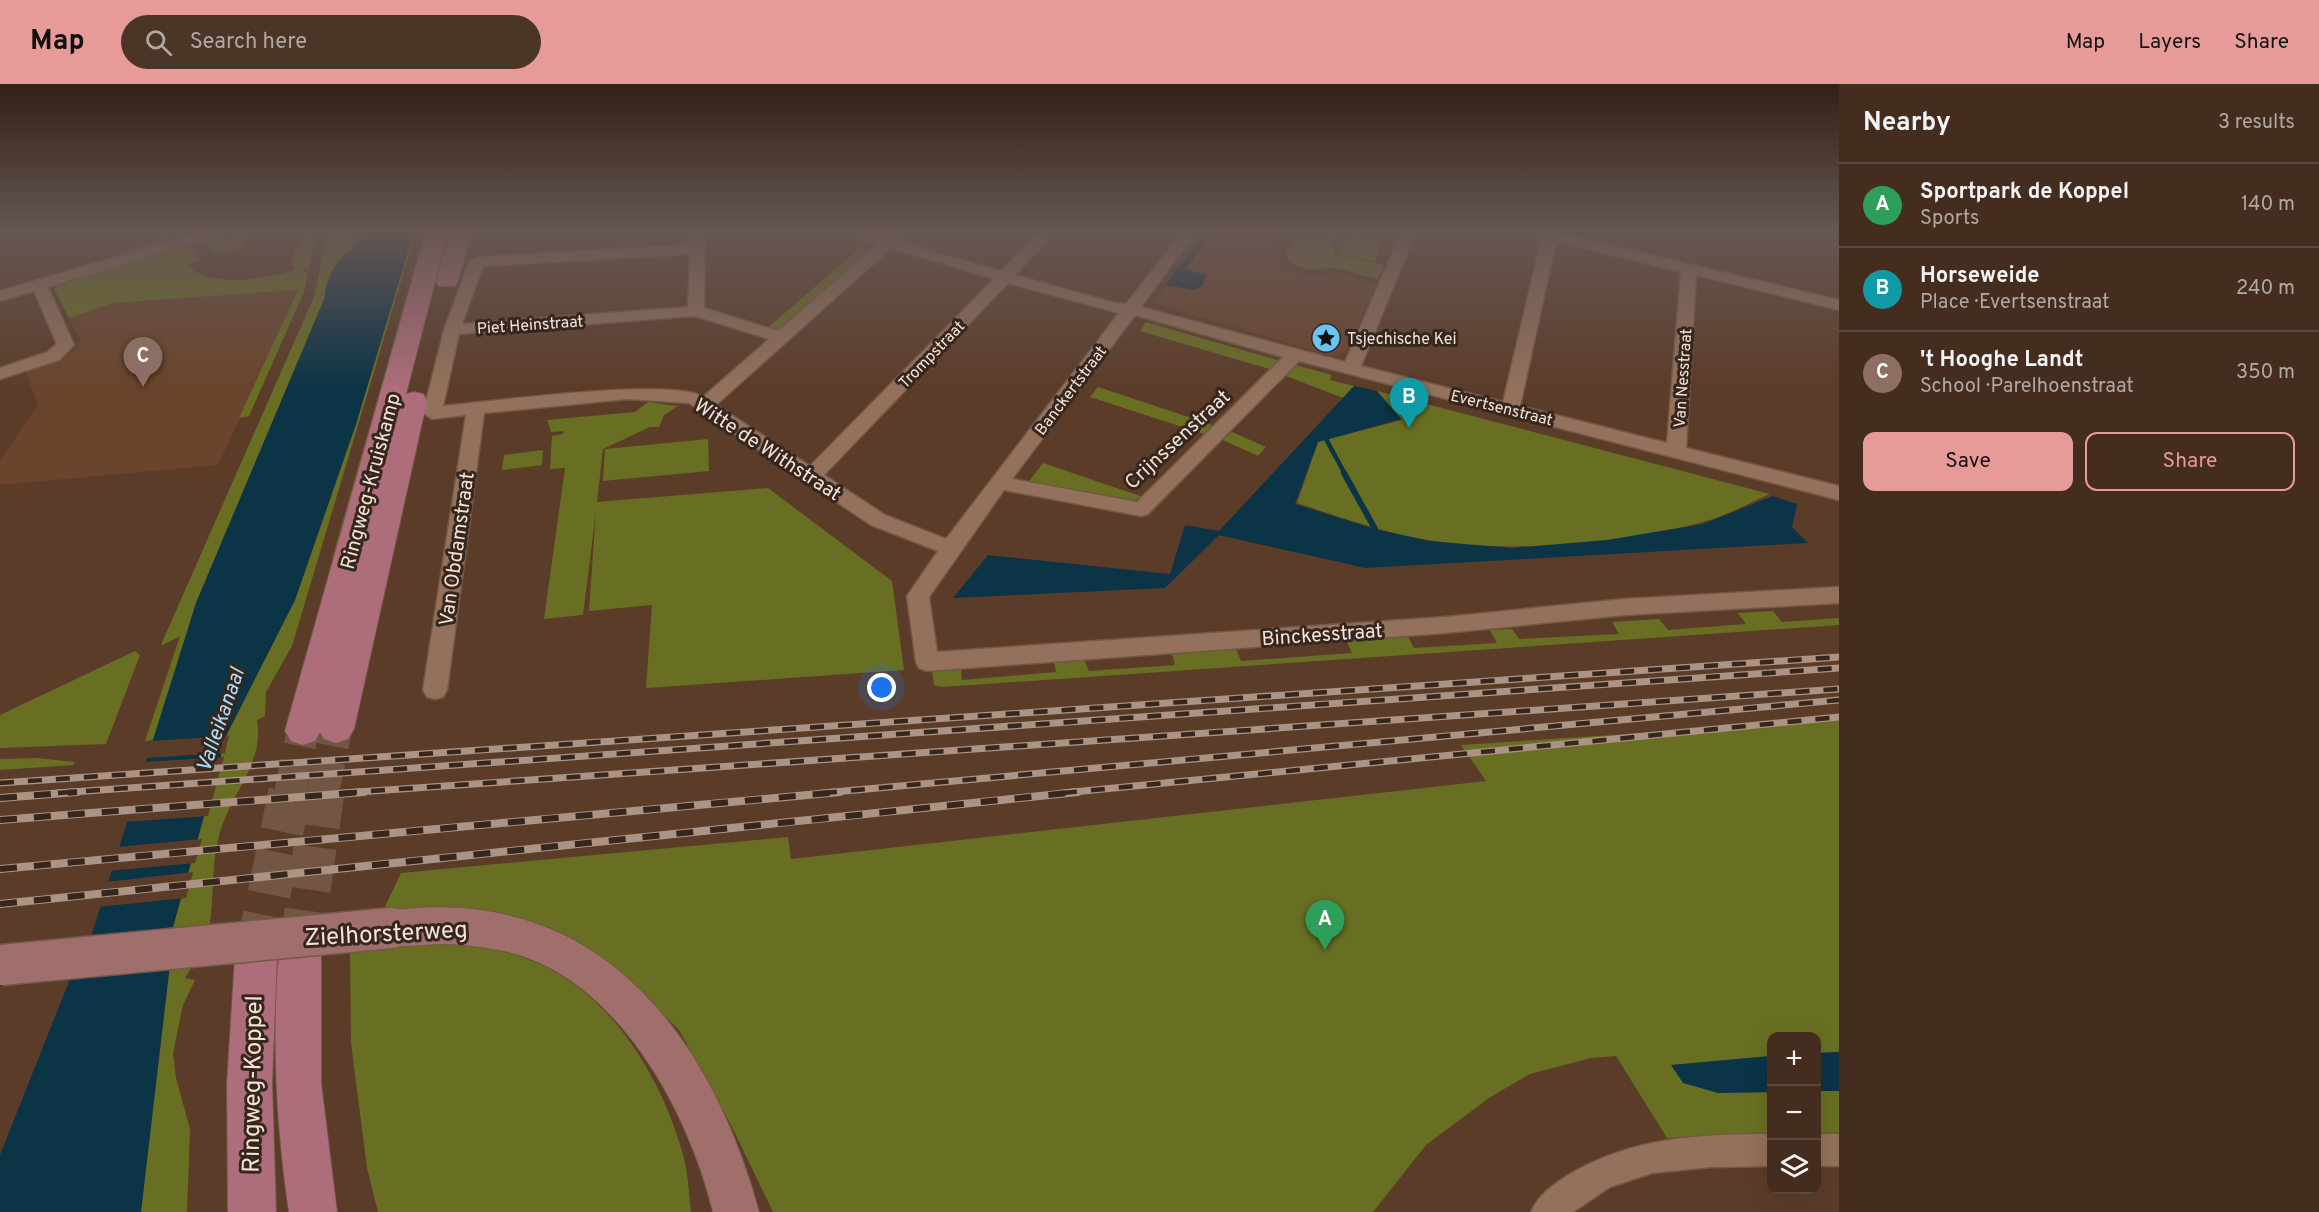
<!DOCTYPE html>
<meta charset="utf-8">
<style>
body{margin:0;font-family:Overpass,sans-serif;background:#4b3527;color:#f1f3f6}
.controls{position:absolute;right:18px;bottom:18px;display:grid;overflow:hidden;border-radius:12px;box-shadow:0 6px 24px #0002}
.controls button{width:54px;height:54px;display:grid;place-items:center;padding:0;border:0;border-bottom:2px solid #5c493c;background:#442d1e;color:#f1f3f6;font:30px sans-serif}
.you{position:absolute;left:882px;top:604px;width:21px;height:21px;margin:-15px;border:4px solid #fff;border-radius:50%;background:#1a73e8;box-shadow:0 0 0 9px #1a73e833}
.badge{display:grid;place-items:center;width:39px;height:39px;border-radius:50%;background:#e69b98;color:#fff;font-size:20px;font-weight:700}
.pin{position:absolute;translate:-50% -50px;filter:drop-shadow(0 2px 3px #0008)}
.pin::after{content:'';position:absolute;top:32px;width:21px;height:18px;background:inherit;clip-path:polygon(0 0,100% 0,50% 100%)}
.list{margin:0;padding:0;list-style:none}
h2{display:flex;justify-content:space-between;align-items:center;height:78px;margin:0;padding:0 24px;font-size:26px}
h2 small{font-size:20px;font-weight:400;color:#afa8a4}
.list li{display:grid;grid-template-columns:39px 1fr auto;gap:18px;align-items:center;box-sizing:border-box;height:84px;padding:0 24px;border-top:2px solid #5c493c}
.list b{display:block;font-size:22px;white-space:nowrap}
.list p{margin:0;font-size:20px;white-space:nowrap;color:#afa8a4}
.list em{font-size:20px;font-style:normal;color:#afa8a4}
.actions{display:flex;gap:12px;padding:18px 24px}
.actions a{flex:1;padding:14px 0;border:2px solid #e69b98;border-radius:12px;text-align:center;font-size:21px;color:#e69b98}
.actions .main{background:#e69b98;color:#111}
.icon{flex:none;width:33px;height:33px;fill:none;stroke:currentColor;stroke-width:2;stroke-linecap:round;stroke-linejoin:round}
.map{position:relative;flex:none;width:1839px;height:1128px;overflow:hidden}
header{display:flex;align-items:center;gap:36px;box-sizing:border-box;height:84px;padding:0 30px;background:#e69b98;color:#111}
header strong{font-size:28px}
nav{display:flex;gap:33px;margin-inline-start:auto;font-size:21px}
.search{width:420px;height:54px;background:#4b3527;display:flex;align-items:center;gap:15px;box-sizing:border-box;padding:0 21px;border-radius:33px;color:#afa8a4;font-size:22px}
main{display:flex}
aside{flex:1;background:#442d1e}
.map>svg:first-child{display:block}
.built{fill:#6a442c}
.green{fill:#696f22}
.water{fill:#0b3447}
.pier{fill:#5b3c28}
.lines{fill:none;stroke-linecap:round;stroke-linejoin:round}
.stream-far1{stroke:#0b3447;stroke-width:4.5}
.stream{stroke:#0b3447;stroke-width:6}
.primary-tunnel-far1{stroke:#725542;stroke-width:32;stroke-dasharray:32 16;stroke-linecap:butt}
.primary-tunnel{stroke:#725542;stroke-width:43;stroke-dasharray:43 21;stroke-linecap:butt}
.minor-casing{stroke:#725847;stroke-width:3}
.secondary-casing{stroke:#725847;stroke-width:2}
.primary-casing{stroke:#725847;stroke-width:2}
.minor{fill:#93715c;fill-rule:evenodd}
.secondary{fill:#a06f6c;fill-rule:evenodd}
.primary{fill:#ae6d7b;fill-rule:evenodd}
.rail-far1-casing{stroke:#ac9384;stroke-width:7}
.rail-casing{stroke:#ac9384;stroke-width:8}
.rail-far1{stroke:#35271e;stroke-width:4.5;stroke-dasharray:14;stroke-linecap:butt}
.rail{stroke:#35271e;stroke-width:6;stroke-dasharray:17;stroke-linecap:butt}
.secondary-bridge-casing{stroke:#725847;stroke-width:43;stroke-linecap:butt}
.secondary-bridge{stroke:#a06f6c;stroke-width:40}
.labels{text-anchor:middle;stroke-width:6;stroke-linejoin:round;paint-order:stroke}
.far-street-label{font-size:16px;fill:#f6e2d7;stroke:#35271e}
.far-poi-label{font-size:16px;fill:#f6e2d7;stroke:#35271e;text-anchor:start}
.street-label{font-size:20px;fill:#f6e2d7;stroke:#35271e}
.water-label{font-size:21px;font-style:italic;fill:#abe0fd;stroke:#35271e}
.near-street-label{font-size:24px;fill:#f6e2d7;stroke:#35271e}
</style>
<header>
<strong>Map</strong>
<div class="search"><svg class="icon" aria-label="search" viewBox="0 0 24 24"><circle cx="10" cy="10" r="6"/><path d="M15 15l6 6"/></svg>Search here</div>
<nav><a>Map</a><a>Layers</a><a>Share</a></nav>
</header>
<main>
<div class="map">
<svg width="1839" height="1128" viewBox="0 0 1839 1128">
<rect width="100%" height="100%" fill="#5b3c28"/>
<path class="built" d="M 1212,147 L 1284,147 L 1272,162 L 1284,186 L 1316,193 L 1337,188 L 1377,200 L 1346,268 L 1332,272 L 1153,219 Z
M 299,206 L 218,381 L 0,401 L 0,377 L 38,321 L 25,286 L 63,273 L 76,265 L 80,256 L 69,234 L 113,219 Z"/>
<path class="green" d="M 157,147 L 208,147 L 122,172 L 120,169 L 163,157 Z
M 236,147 L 254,147 L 243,163 L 215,171 L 204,156 Z
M 260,147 L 314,147 L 317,149 L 309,184 L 304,185 L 303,188 L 308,188 L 304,208 L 249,332 L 239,334 L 298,206 L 113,219 L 69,234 L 54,205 L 61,199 L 191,162 L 201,176 L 187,181 C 210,205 265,195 294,186 C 288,175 298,161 305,148 L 258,151 Z
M 328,147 L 366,147 L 336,181 L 330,192 L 325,213 L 196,519 L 155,656 L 145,657 L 180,552 L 161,562 L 164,554 L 314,213 Z
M 414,147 L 416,147 L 292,562 L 266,608 L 265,632 L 257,636 C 264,675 236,705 223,739 C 210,774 215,804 210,839 C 207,858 195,878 185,894 L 195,896 L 183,921 L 173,969 L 176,994 L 190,1045 L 187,1128 L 141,1128 L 171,850 L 227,650 L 295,516 L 356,340 Z
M 425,147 L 430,147 L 347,453 L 338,474 L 332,475 Z
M 1329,147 L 1340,147 L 1333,159 L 1336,173 L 1339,171 L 1384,181 L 1377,195 L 1337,184 L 1307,185 L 1289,178 L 1286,167 L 1296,155 Z
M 1349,147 L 1386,150 L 1375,178 L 1338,169 Z
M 862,162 L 875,166 L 778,247 L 766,245 Z
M 1146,238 L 1281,277 L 1273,286 L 1140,247 Z
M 1296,281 L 1332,291 L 1330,296 L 1354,302 L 1343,314 L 1286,292 Z
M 1098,303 L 1212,341 L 1204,350 L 1090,313 Z
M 1377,307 L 1770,410 C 1749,419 1726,432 1703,438 C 1623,460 1510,470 1428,456 C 1384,449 1340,433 1297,419 L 1318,358 L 1402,336 Z
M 648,318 L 678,322 L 664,331 L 659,343 L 650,343 L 603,365 L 597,418 L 768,404 L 892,497 L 904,586 L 646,604 L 652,521 L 589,527 L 596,427 L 583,531 L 544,535 L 565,384 L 550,385 L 552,352 L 563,350 L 564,347 L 551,348 L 547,336 L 635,328 Z
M 1232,348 L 1266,363 L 1258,372 L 1223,356 Z
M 708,355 L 709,387 L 603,397 L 605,365 Z
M 543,366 L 542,381 L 502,386 L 504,371 Z
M 1043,379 L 1143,413 L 1130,418 L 1027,400 Z
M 1773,527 L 1782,538 L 1839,534 L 1839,541 L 942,603 L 934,601 L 932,586 L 961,584 L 962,596 L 1056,588 L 1054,577 L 1084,575 L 1089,587 L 1175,581 L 1172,570 L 1236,565 L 1241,577 L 1352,569 L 1346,556 L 1408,553 L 1414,564 L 1497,559 L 1490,546 L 1512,545 L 1519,555 L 1619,550 L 1612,538 L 1659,535 L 1668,546 L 1746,540 L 1738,529 Z
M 135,567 L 140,571 L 106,660 L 0,664 L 0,631 Z
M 1839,636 L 1839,968 L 1817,969 L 1816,952 L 1772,952 L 1771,972 L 1672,981 L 1718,1009 L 1771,1008 L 1771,1050 L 1667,1054 L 1616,972 L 1591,974 L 1530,990 L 1489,1014 L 1426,1061 L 1373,1128 L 773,1128 L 731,1041 L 679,946 L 626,894 L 576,857 L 541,842 L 381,831 L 401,789 L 788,753 L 791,775 L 1486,697 L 1461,661 Z
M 37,674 L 75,678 L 73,681 L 0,686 L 0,675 Z
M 468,859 C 491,865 515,869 538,879 C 614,913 663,996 684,1074 C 688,1091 689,1110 691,1128 L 378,1128 L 367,1084 L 351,959 L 350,865 L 392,860 Z
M 1817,1007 L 1839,1007 L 1839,1050 L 1817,1050 Z"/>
<path class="water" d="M 366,147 L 414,147 L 356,340 L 295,516 L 227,650 L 171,850 L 170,881 L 141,1128 L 0,1128 L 0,1071 L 70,895 L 89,859 L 196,519 L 325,213 C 324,201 334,181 342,173 C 346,168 349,168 353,163 L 351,163 Z
M 1206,147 L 1215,147 L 1186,185 L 1206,191 L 1203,202 L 1195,206 L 1165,201 Z
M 1354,302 L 1377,307 L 1401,335 L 1318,358 L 1295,420 L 1375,445 L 1429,457 L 1511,464 L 1607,456 L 1703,440 L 1773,412 L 1797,420 L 1792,443 L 1808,459 L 1365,484 L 1219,451 L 1165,504 L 953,514 L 988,471 L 1170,490 L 1185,441 L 1219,447 Z
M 1839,968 L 1839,1007 L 1817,1007 L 1817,969 Z
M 1771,972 L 1771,1008 L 1718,1009 L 1683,999 L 1671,981 Z"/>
<path class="pier" d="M 229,652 L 225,669 L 146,674 L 151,657 Z
M 224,673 L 208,732 L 125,738 L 144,678 Z
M 202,755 L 195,779 L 109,787 L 117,763 Z
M 193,788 L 186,814 L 97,823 L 106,798 Z"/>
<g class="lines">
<path class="stream-far1" d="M 1326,355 L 1345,390"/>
<path class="stream" d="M 1344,389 L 1375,445"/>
<path class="primary-tunnel-far1" d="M 290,709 L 303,647
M 323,709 L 336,645"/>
<path class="primary-tunnel" d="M 300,869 L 323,708
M 256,873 L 290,708"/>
<g class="minor-casing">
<path id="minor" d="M 204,147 L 225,147 L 223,150 L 48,203 L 74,261 L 59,276 L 0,295 L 0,284 L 47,268 L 57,260 L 34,207 L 0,217 L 0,207 Z
M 691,147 L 705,147 L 704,224 L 778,247 L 879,159 L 838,150 L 836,147 L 882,147 L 889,150 L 893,147 L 902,147 L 905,150 L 900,156 L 908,161 L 1001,187 L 1041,147 L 1056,147 L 1015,191 L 1111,218 L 1126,220 L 1183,147 L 1197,147 L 1141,223 L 1345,278 L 1402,147 L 1416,147 L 1361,282 L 1503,318 L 1542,154 L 1526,150 L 1524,147 L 1550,147 L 1839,216 L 1839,226 L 1696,191 L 1686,364 L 1839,402 L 1839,416 L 1299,277 L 1148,430 L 1141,432 L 1004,406 L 929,513 L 937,568 L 1445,533 L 1625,515 L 1839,503 L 1839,519 L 1625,531 L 1445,549 L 927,587 L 919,584 L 916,578 L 907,512 L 938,467 L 871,441 L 689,319 L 628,315 L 484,329 L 447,606 L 443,613 L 435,615 L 427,613 L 423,606 L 466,331 L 432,335 L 423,329 L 444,246 L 469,178 L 477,173 L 690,161 ZM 1556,157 L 1681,188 L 1667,359 L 1520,322 ZM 891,164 L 994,195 L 810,382 L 716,321 ZM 690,170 L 688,223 L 462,240 L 483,182 ZM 1008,199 L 1119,229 L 946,455 L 885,431 L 824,391 ZM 1135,231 L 1283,273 L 1137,418 L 1012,395 ZM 695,232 L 769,255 L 703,313 C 672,293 488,318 443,322 L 459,250 Z
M 1830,147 L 1839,147 L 1839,151 L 1832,150 Z
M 1772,1050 L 1772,1082 L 1711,1083 L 1652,1089 L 1610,1103 L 1573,1128 L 1531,1128 C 1538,1111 1554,1100 1570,1090 C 1633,1053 1701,1050 1772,1050 Z
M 1816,1050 L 1839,1050 L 1839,1082 L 1816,1082 Z"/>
</g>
<g class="secondary-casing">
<path id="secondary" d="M 417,824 C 609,812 713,960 759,1128 L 713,1128 C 688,1025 614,887 499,866 C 481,863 463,860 444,860 C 421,860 399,866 377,857 L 372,844 L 377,831 L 391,826 Z"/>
</g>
<g class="primary-casing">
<path id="primary" d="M 426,147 L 448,147 L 406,310 L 414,308 L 423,310 L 427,316 L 354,645 L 348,655 L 336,659 L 324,655 L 320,648 L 315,657 L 303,661 L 291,657 L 285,647 Z
M 451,147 L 472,147 L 458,197 L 455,202 L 439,202 L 436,197 Z
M 300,849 L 315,855 L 321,869 L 321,999 L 337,1128 L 289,1128 C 279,1060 274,991 276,922 C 277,899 276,876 285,855 Z
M 256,853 L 271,859 L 277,873 L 272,1000 L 276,1128 L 228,1128 L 227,1000 L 235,873 L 241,859 Z"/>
</g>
<use href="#minor" class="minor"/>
<use href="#secondary" class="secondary"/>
<use href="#primary" class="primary"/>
<g class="rail-far1-casing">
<path id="rail-far1" d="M 0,699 L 1839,573
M 58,709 L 1839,584
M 343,709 L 1839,605
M 823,709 L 1839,616
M 1063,709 L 1839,633"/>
</g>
<g class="rail-casing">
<path id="rail" d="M 0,714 L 77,708
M 0,736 L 364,708
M 0,785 L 840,708
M 0,820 L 1078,708"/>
</g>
<use href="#rail-far1" class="rail-far1"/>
<use href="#rail" class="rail"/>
<g class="secondary-bridge-casing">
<path id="secondary-bridge" d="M 1,881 L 391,844"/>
</g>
<use href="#secondary-bridge" class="secondary-bridge"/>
</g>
<linearGradient id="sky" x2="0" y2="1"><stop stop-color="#322116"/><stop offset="0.48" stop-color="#665653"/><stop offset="1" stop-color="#665653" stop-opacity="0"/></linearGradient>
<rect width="1839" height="305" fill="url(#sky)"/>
<defs>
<g id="sight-disc" transform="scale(1.5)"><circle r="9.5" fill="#6ac3f1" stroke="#35271e"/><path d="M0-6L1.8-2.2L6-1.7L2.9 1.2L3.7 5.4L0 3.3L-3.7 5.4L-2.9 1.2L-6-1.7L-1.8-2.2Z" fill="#111"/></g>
</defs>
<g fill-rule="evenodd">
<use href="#sight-disc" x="1326" y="254"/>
</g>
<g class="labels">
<g class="far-street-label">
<text transform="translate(530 240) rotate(-4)" y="6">Piet Heinstraat</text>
<text transform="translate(931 270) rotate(-46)" y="6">Trompstraat</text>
<text transform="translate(1682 294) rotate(-86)" y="6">Van Nesstraat</text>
<text transform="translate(1070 306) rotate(-53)" y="6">Banckertstraat</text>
<text transform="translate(1502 323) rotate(14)" y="6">Evertsenstraat</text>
</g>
<g class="far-poi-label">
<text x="1347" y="260">Tsjechische Kei</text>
</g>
<g class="street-label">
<text transform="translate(1177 355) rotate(-43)" y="7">Crijnssenstraat</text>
<text transform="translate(768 365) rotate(33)" y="7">Witte de Withstraat</text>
<text transform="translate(370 397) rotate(-75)" y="7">Ringweg-Kruiskamp</text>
<text transform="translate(456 465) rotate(-82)" y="7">Van Obdamstraat</text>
<text transform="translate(1322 550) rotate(-4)" y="7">Binckesstraat</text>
</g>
<g class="water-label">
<text transform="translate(220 636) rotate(-71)" y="7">Valleikanaal</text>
</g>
<g class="near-street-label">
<text transform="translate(386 849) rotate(-3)" y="8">Zielhorsterweg</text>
<text transform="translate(252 1000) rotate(-89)" y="8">Ringweg-Koppel</text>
</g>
</g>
</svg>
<div class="controls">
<button>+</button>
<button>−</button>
<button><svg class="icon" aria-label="layers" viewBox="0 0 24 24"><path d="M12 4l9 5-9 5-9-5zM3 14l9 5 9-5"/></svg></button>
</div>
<div class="you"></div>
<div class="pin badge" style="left:1325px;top:866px;background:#2e9e5b">A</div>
<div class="pin badge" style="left:1409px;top:344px;background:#0f9aa8">B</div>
<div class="pin badge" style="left:143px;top:303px;background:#8d6e63">C</div>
</div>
<aside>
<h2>Nearby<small>3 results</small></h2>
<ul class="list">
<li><span class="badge" style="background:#2e9e5b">A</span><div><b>Sportpark de Koppel</b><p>Sports</p></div><em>140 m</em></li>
<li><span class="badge" style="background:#0f9aa8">B</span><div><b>Horseweide</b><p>Place · Evertsenstraat</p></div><em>240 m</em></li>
<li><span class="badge" style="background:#8d6e63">C</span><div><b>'t Hooghe Landt</b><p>School · Parelhoenstraat</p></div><em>350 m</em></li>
</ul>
<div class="actions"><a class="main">Save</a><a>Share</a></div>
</aside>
</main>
